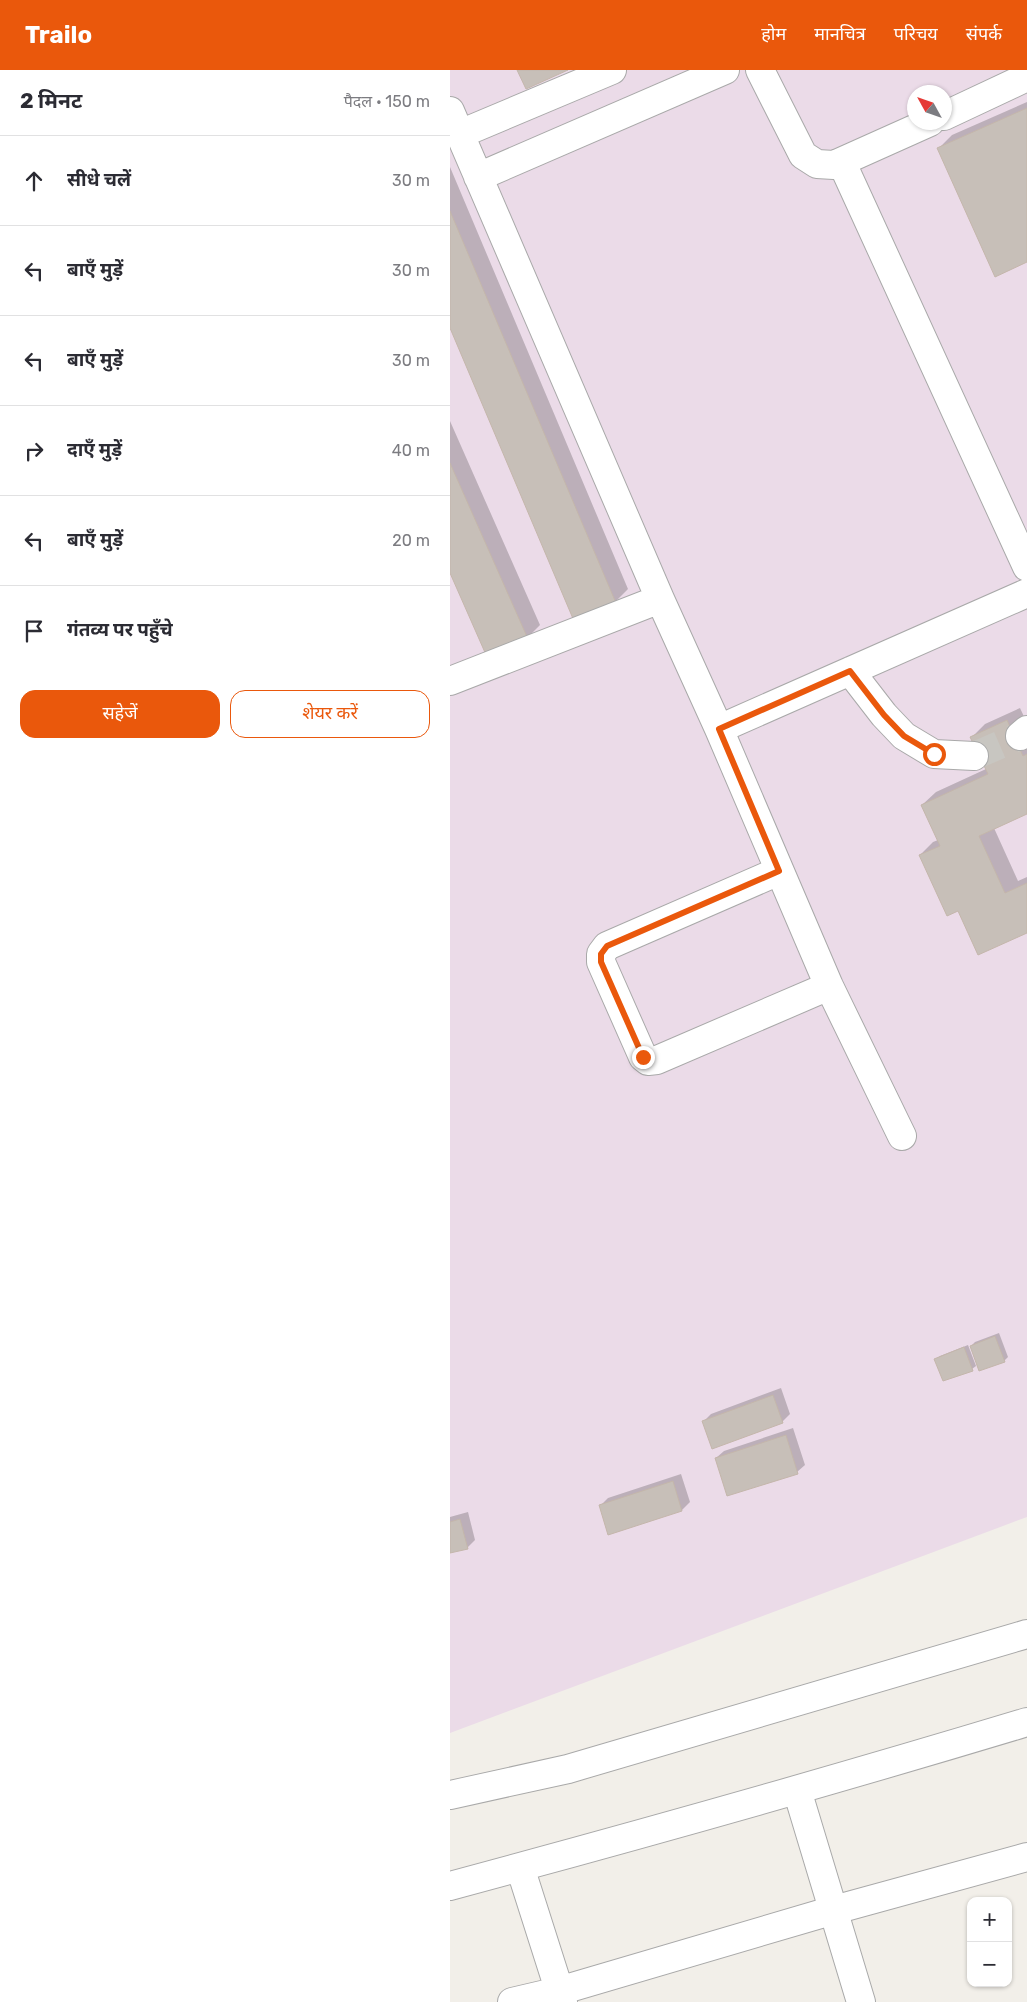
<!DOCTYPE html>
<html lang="hi">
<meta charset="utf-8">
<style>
body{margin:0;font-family:Rubik,"Noto Sans Devanagari",sans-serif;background:#f7f7f7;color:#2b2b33}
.controls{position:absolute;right:15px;bottom:15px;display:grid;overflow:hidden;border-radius:10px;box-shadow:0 1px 4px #0004}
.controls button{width:45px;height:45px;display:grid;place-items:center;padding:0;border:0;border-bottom:1px solid #e1e1e2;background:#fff;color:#2b2b33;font:25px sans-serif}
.compass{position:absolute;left:457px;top:15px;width:45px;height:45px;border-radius:50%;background:#fff;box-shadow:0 1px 4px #0004;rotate:310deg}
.stop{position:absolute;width:15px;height:15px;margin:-11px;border:4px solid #ea580c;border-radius:50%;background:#fff}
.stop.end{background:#ea580c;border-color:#fff;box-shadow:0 1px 5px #0008}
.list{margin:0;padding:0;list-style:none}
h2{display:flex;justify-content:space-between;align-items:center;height:65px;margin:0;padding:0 20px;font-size:21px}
h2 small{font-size:16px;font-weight:400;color:#7c7c81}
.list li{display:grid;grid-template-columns:32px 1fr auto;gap:15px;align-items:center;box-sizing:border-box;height:90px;padding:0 20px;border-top:1px solid #e1e1e2}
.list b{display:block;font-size:19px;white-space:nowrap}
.list em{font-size:16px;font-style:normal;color:#7c7c81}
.actions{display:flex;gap:10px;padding:15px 20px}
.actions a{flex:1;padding:11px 0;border:1px solid #ea580c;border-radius:15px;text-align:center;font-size:18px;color:#ea580c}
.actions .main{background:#ea580c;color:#fff}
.icon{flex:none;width:28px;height:28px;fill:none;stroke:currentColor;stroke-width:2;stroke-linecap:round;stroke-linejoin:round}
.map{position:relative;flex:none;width:577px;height:1932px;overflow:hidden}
header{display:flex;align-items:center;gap:30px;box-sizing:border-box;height:70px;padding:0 25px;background:#ea580c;color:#fff}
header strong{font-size:24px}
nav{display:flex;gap:28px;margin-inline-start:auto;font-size:18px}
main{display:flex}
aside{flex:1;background:#fff}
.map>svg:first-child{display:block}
.industrial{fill:#ebdbe8;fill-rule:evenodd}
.shadow{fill:#0003}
.building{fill:#c7bfb8;stroke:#c4b6ab}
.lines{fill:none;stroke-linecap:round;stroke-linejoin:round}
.minor-tunnel{stroke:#c8c6c1;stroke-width:28;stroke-dasharray:28 14;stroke-linecap:butt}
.minor-casing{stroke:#a9a9a9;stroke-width:30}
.minor{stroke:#fff;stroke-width:28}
.route{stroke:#ea580c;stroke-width:6}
</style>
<header>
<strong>Trailo</strong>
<nav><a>होम</a><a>मानचित्र</a><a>परिचय</a><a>संपर्क</a></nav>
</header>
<main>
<aside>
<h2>2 मिनट<small>पैदल · 150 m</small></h2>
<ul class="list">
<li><svg class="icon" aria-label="ahead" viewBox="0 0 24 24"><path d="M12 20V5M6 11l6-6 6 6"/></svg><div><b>सीधे चलें</b></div><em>30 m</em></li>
<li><svg class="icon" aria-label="left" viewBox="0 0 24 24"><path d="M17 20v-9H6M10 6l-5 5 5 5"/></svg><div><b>बाएँ मुड़ें</b></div><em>30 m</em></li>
<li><svg class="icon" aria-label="left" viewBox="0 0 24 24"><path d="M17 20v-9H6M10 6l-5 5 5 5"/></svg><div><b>बाएँ मुड़ें</b></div><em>30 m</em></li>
<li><svg class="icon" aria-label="right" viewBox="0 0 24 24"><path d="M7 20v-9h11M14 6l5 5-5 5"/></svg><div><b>दाएँ मुड़ें</b></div><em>40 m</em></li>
<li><svg class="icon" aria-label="left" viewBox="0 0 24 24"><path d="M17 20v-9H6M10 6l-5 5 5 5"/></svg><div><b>बाएँ मुड़ें</b></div><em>20 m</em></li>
<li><svg class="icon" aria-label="arrive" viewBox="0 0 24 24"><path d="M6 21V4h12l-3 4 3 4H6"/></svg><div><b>गंतव्य पर पहुँचे</b></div></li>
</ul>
<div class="actions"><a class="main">सहेजें</a><a>शेयर करें</a></div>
</aside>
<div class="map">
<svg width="577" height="1932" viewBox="0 0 577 1932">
<rect width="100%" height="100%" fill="#f2efe9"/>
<path class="industrial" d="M 0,0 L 577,0 L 577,1447 L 0,1663 ZM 464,22 L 494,22 L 494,52 L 464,52 Z"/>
<path class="shadow" d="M 577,32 L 577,191 L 488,79 L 502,65 Z
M 0,97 L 178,519 L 165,532 L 0,255 Z
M 0,351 L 90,555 L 77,568 L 0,500 Z
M 570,638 L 577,653 L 577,742 L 544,758 L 568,811 L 577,807 L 577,861 L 508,839 L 470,785 L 483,772 L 488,770 L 472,735 L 486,722 L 536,699 L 522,667 L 535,654 Z
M 549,1263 L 558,1287 L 554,1291 L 521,1276 L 525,1272 Z
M 518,1275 L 526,1296 L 522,1299 L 486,1289 L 490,1286 Z
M 331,1318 L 340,1344 L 332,1352 L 262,1377 L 253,1352 L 261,1344 Z
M 343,1358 L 355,1395 L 347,1402 L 266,1388 L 274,1381 Z
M 231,1404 L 240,1432 L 232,1440 L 159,1463 L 150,1436 L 158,1428 Z
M 18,1442 L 25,1470 L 17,1478 L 0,1482 L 0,1447 Z"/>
<path class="building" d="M 67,0 L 118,0 L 76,19 Z
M 577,38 L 577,192 L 545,207 L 487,78 Z
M 0,141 L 166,533 L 124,551 L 0,258 Z
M 0,393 L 78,569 L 37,587 L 0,503 Z
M 557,650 L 573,686 L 577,684 L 577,744 L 529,766 L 555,823 L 577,813 L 577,863 L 528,885 L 508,841 L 497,846 L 469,785 L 490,776 L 471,735 L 538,704 L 520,667 Z
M 545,1266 L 555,1292 L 529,1301 L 520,1276 Z
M 514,1277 L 523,1301 L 493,1311 L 484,1289 Z
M 323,1325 L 333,1353 L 262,1379 L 252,1351 Z
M 336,1365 L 348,1404 L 277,1426 L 265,1388 Z
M 223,1411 L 232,1441 L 158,1465 L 149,1435 Z
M 10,1449 L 18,1479 L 0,1483 L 0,1452 Z"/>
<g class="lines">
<path class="minor-tunnel" d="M 524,686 L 570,666"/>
<g class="minor-casing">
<path id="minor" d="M 310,0 L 353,85 L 367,94 L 384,95 L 480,52
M 0,41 L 210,529 L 269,659 L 379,916 L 452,1066
M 494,46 L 577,7
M 10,64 L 162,0
M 392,93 L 577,497
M 28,107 L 275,0
M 400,601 L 434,645 L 454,666 L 484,684 L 524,686
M 0,611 L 210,529
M 269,659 L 577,523
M 570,666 L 577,660
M 329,801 L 157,876 L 151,884 L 151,892 L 193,987 L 198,991 L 207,990 L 379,916
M 347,1720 L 411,1932
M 0,1725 L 118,1699 L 577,1564
M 70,1797 L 113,1932
M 0,1816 C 193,1764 385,1710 577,1652
M 62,1932 L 109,1921 L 384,1840 L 577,1787"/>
</g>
<use href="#minor" class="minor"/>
</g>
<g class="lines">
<path class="route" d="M 193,987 L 151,892 L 151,884 L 157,876 L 329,801 L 269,659 L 400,601 L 434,645 L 454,666 L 484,684"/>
</g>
</svg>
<div class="controls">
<button>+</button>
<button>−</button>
</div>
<svg class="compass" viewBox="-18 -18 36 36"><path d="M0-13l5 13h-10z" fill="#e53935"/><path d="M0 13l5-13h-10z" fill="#7c7c81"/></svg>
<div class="stop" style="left:484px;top:684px"></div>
<div class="stop end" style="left:193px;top:987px"></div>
</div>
</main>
